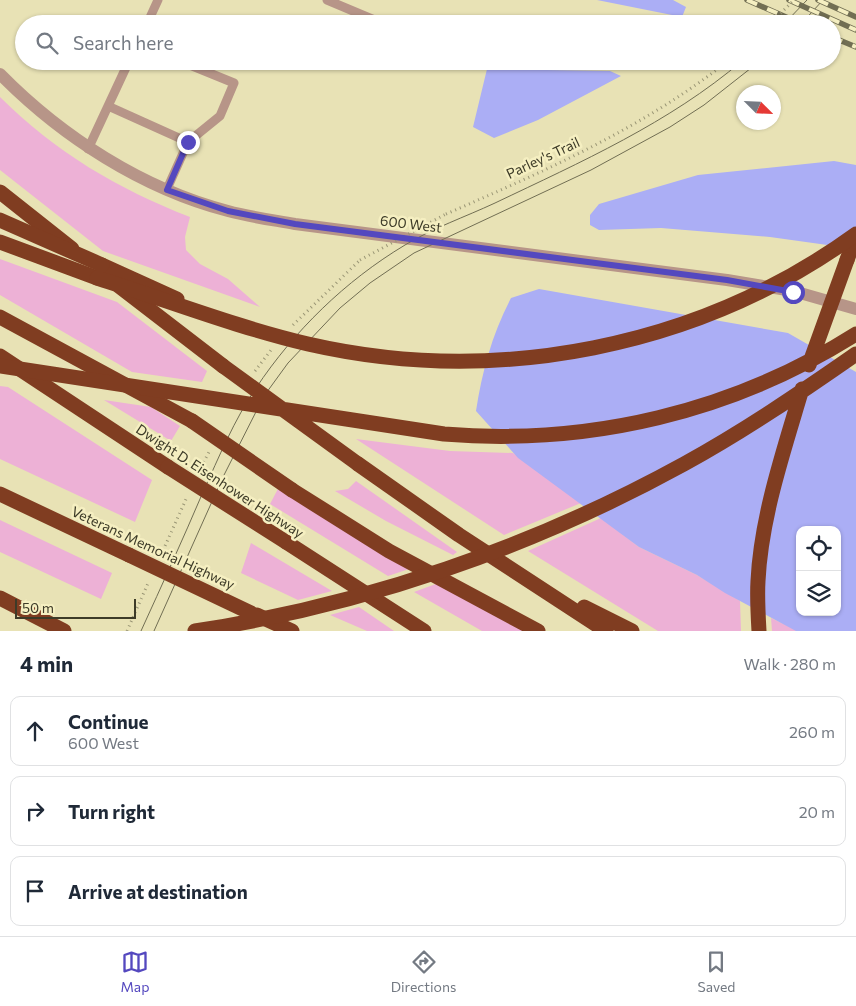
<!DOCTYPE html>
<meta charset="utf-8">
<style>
body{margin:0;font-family:Commissioner,sans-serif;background:#f6f6f7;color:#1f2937}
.controls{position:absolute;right:15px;bottom:15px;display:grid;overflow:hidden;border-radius:10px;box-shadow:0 1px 4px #0004}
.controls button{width:45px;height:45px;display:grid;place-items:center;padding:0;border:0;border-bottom:1px solid #e0e1e3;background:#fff;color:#1f2937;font:25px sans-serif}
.compass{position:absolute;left:736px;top:85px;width:45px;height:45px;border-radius:50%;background:#fff;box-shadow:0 1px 4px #0004;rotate:114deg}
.scale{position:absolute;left:15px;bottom:12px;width:121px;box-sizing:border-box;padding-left:5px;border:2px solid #3d3b28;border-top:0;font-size:14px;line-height:18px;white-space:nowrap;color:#3d3b28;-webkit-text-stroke:4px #f5efc1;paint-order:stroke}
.stop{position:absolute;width:15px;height:15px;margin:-11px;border:4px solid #5448bf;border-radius:50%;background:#fff}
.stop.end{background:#5448bf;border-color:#fff;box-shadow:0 1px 5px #0008}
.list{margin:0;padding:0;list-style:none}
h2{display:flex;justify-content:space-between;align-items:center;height:65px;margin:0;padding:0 20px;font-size:21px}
h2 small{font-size:16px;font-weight:400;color:#747a83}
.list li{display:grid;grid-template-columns:32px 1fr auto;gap:15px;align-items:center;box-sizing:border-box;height:70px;margin:0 10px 10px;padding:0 10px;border:1px solid #e0e1e3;border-radius:10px}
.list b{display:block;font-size:19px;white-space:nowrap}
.list p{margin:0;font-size:16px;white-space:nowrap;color:#747a83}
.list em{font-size:16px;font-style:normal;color:#747a83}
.icon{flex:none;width:28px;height:28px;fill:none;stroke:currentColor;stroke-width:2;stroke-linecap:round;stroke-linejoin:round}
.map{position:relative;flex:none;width:856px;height:631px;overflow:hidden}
.search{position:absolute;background:#fff;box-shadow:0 1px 4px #0004;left:15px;right:15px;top:15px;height:55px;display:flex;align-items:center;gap:12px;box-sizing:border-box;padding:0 18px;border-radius:28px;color:#747a83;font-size:19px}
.sheet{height:305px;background:#fff}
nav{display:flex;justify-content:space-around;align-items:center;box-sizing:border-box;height:70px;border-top:1px solid #e0e1e3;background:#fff;font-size:14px;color:#747a83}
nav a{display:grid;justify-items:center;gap:2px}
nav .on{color:#5448bf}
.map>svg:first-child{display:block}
.green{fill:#edb1d6}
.water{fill:#abaef5;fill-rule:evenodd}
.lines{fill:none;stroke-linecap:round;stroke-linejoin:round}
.path{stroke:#9a9675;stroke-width:3;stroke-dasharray:1 4;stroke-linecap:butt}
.service{stroke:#b79588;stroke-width:9}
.tertiary{stroke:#b79588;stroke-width:12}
.motorway{stroke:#803d21;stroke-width:15}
.tram{stroke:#716e53;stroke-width:1}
.rail-casing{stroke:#716e53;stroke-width:5.5}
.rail{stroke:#f5efc1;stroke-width:4;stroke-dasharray:11;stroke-linecap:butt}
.path-bridge{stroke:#9a9675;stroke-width:3;stroke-dasharray:1 4;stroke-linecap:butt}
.motorway-bridge{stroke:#803d21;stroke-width:15}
.route{stroke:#5448bf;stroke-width:6}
.labels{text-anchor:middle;stroke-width:5;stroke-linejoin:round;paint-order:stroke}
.street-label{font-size:14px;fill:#3d3b28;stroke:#f5efc1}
</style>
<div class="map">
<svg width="856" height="631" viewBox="0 0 856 631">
<rect width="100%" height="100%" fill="#e8e2b5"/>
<path class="green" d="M 0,97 C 55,152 118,189 190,217 L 185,237 L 186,250 L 200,264 L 228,279 L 260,307 L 103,251 L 0,170 Z
M 0,259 L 117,302 L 207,371 L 202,382 L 132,372 L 0,295 Z
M 0,386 L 8,387 L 152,480 L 135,522 L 0,459 Z
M 104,400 L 151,407 L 180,426 L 171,441 Z
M 356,439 L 450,451 L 513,453 L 581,503 L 504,535 Z
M 356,481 L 457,552 L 453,555 L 386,521 L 335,491 L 348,489 Z
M 280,485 L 418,566 L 388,576 L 270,504 Z
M 601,518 L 639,547 L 697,575 L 740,601 L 741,631 L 658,631 L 528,551 Z
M 0,520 L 112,573 L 101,599 L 0,552 Z
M 251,543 L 332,591 L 298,600 L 241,573 Z
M 444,581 L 531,631 L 482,631 L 414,592 Z
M 359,607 L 394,631 L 367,631 L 330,615 Z
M 771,618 L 798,631 L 772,631 Z"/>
<path class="water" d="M 597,0 L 673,0 L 686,7 L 682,17 Z
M 508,67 L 547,70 L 610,71 L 621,76 L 538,120 L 494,138 L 473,127 L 487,69 Z
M 834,161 L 856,165 L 856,249 L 770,237 L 661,228 L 599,230 L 590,225 L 590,215 L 599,204 L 698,175 Z
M 539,289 L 788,333 L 856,372 L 856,631 L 796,631 L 725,593 L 697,575 L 639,547 L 518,458 L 476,411 C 482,372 492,334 511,298 ZM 800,530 L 837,530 L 837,612 L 800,612 Z"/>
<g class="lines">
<path class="path" d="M 446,214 C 545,171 643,128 728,61
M 293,325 L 360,260
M 255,371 L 271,350
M 199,471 L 210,450
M 161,555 L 187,497
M 127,631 L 149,581"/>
<path class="service" d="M 327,0 L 384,24
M 147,24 L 158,0
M 108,106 L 188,142
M 88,149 L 129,61
M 167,189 L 188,142 L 220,116 L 234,83 L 180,61"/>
<path class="tertiary" d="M 0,74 C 62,137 143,189 228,211 C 250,217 273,220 295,224 L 727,280 L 793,291 L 856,309"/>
<path class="motorway" d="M 0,192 L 72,249
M 0,242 L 97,278
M 847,260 L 856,235
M 102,265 L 177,299
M 119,286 L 223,366
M 0,317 L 192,421
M 0,356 L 168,467
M 358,464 L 459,535 L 606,631
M 292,490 L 389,551 L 538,631
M 0,494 L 129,555
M 286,542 L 424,631
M 0,598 L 64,631
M 584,607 L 632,631
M 257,615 L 292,631"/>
<path class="tram" d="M 784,24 L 807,0
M 801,24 L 823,0
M 141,631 C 162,585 183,539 203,492 C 219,457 234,420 256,388 C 294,331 345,281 405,245 C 433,228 465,217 495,203 C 581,162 669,123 742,61
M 154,631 L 223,477 L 264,396 L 288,363 L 340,308 L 370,283 L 414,253 L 591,170 L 670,127 L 704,105 L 760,61"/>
<g class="rail-casing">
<path id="rail" d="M 747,0 L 802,24
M 789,0 L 856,30
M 818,0 L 856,17
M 832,37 L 856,47"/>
</g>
<use href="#rail" class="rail"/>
<path class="path-bridge" d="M 770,24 L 794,0
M 360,260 L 446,214"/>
<path class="motorway-bridge" d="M 0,220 L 102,265
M 97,278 C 167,300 236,327 308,344 C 496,387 699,348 856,234
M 809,365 L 847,260
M 0,366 L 444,434 C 589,446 733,412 856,334
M 223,366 L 358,464
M 192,421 L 292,490
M 168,467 L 286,542
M 129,555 L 251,613
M 195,631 C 365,605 533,547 684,464 C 744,431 800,393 856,354
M 759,631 C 758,614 757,597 758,581 C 761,517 784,450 802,389"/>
</g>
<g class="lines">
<path class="route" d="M 188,142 L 167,190 L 228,211 L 295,224 L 727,280 L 793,292"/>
</g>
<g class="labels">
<g class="street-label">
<text transform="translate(543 158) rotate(-25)" y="5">Parley's Trail</text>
<text transform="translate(411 224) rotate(7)" y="5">600 West</text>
<text transform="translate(220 481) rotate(33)" y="5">Dwight D. Eisenhower Highway</text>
<text transform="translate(153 548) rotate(25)" y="5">Veterans Memorial Highway</text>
</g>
</g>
</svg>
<div class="controls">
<button><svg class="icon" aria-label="locate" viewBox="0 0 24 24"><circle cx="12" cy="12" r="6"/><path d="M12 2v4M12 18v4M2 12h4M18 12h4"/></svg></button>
<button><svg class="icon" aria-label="layers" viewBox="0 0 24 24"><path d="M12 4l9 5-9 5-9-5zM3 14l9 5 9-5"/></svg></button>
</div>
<svg class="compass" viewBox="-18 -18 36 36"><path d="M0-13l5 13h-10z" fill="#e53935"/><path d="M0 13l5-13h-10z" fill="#747a83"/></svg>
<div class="scale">50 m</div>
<div class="stop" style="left:793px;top:292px"></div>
<div class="stop end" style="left:188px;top:142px"></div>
<div class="search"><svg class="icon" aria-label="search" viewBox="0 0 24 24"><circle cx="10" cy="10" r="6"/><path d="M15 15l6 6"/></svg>Search here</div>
</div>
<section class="sheet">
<h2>4 min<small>Walk · 280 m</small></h2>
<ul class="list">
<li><svg class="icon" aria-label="ahead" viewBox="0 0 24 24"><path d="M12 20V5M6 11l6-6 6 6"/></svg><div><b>Continue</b><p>600 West</p></div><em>260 m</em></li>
<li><svg class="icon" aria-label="right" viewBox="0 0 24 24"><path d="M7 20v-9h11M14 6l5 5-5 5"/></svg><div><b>Turn right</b></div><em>20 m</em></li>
<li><svg class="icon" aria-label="arrive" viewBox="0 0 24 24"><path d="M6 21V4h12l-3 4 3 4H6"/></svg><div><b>Arrive at destination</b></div></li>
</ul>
</section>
<nav>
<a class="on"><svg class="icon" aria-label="map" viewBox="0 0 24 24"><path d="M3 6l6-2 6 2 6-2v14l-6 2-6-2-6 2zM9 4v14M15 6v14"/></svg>Map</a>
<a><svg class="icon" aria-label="directions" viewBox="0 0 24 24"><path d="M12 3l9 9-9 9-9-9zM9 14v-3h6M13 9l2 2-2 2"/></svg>Directions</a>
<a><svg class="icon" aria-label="saved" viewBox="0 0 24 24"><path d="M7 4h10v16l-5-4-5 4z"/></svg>Saved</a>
</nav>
